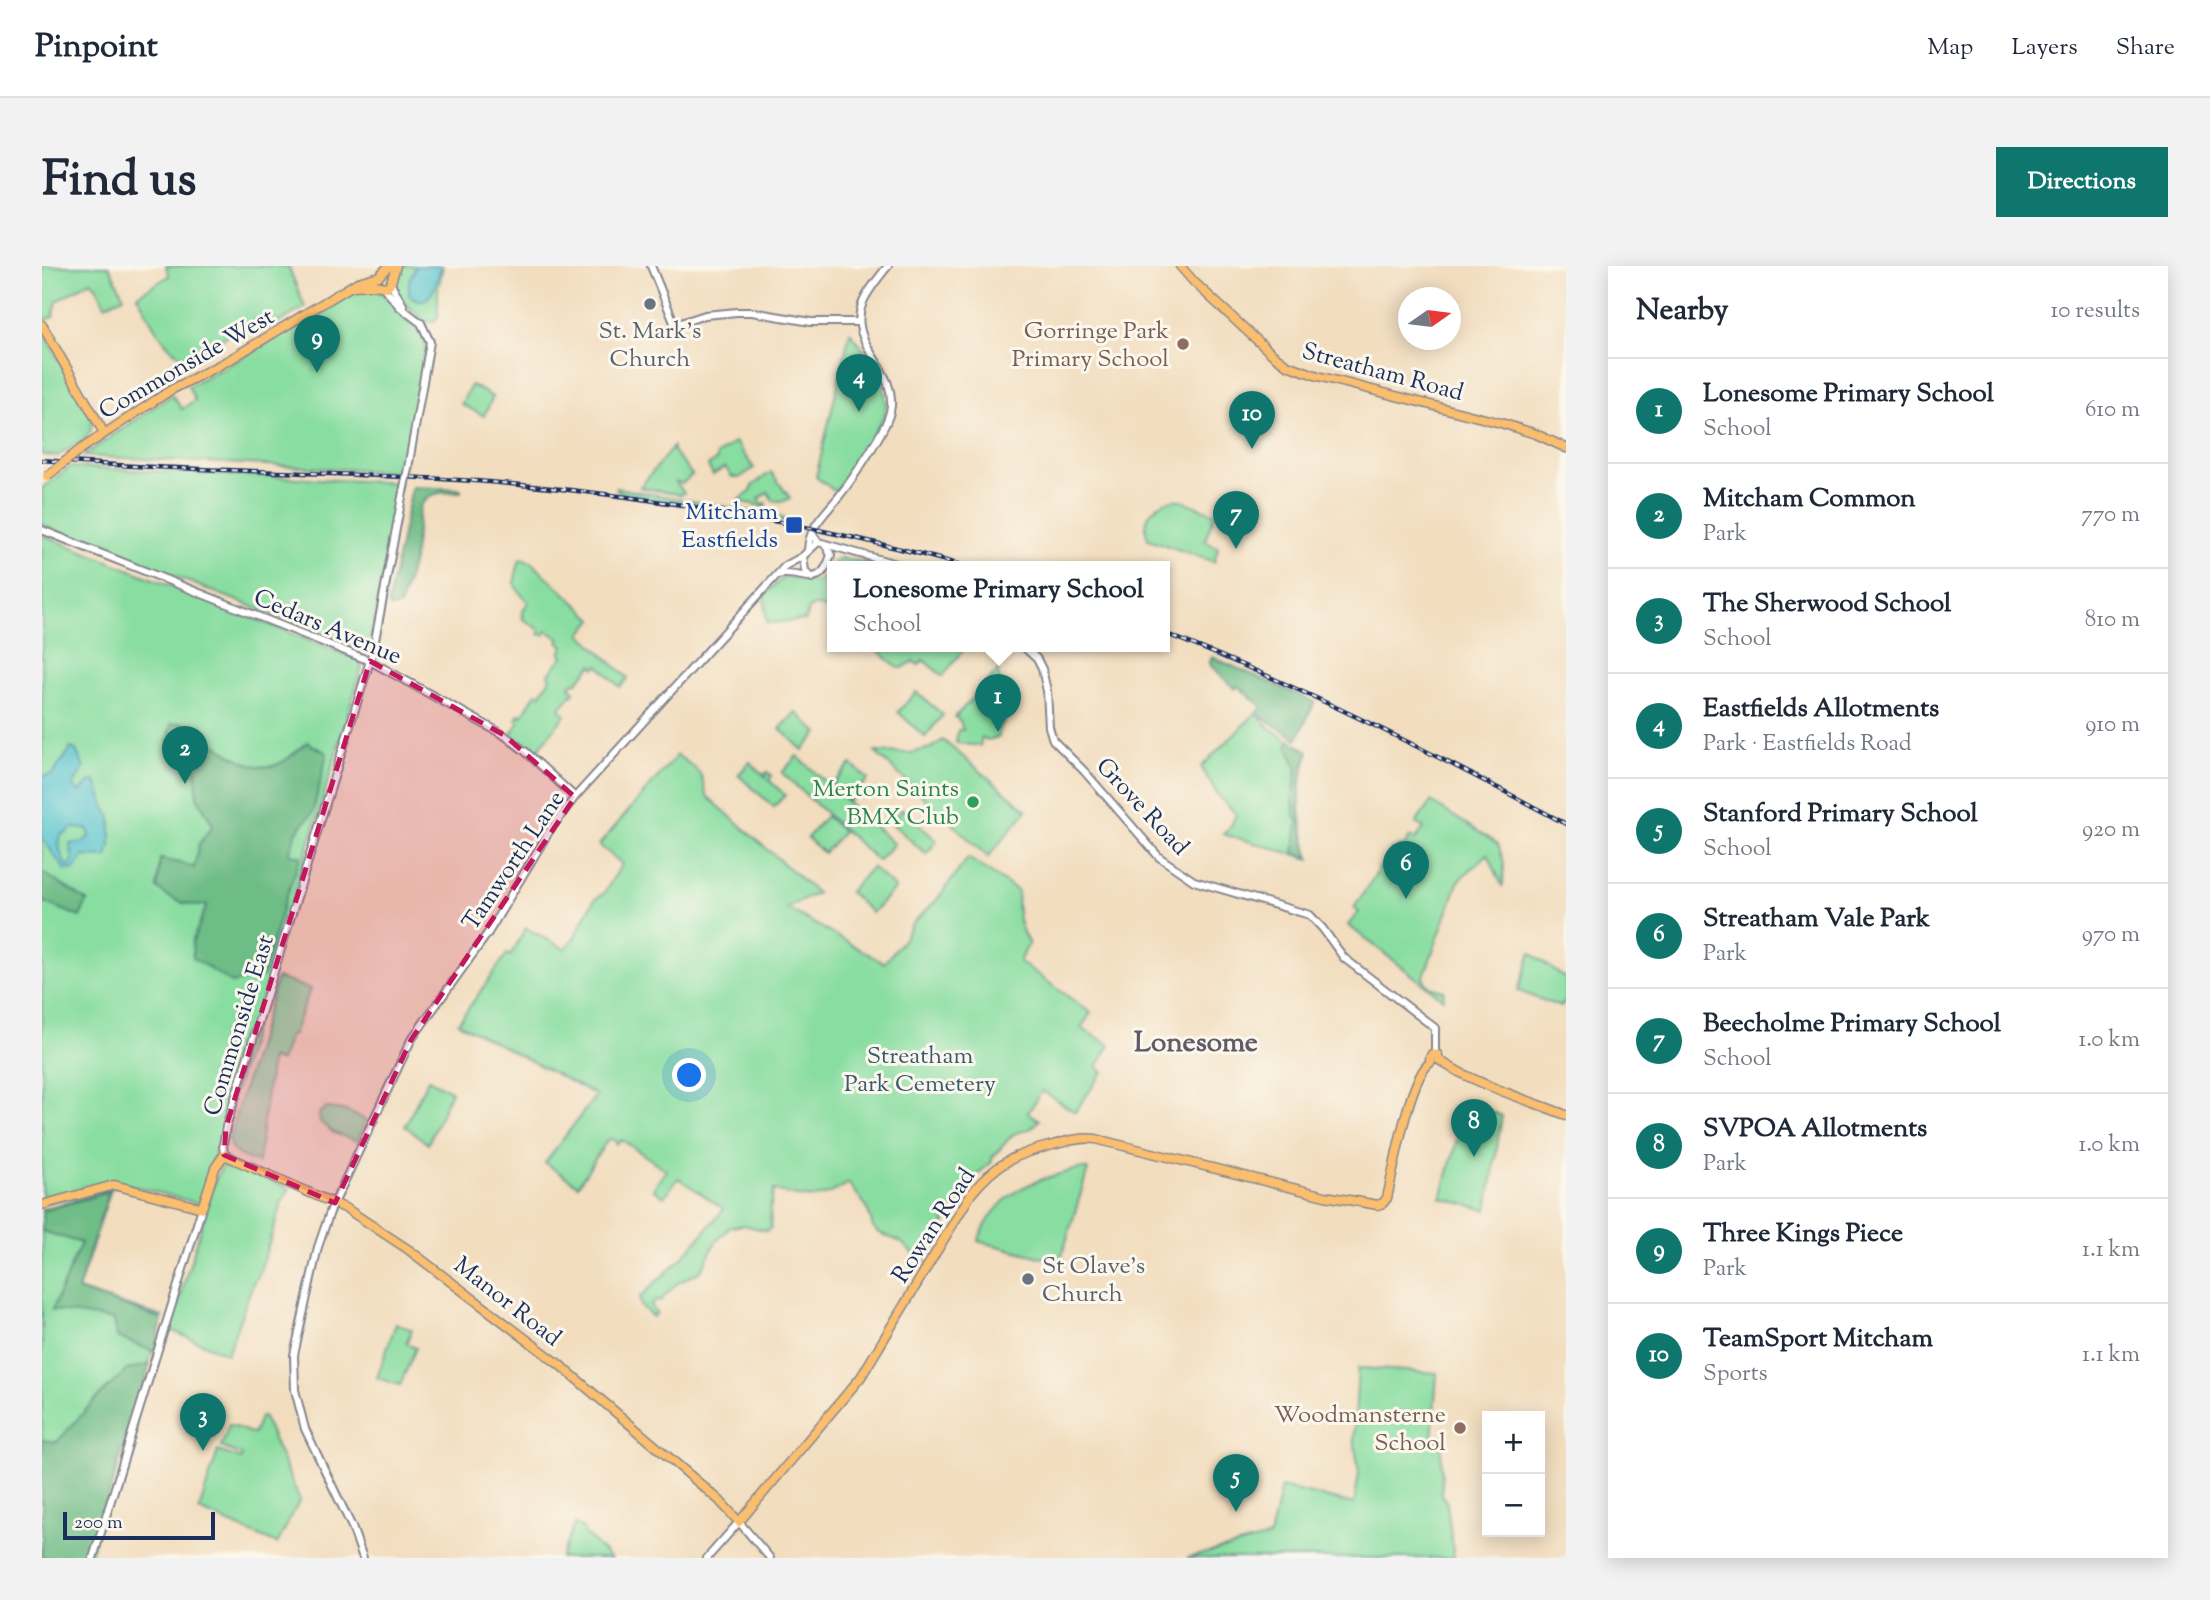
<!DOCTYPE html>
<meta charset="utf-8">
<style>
body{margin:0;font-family:"Sorts Mill Goudy",serif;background:#f2f2f3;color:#1f2937}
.controls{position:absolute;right:21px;bottom:21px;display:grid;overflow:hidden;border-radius:0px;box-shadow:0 4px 18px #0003}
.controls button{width:63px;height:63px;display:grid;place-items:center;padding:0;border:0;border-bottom:2px solid #e0e1e3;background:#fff;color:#1f2937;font:35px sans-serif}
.compass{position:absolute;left:1356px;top:21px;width:63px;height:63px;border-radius:50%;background:#fff;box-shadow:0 4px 18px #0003;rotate:76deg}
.scale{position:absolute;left:21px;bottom:18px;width:152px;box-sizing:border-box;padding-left:7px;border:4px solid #1b2f5e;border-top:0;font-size:19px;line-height:24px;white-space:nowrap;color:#1b2f5e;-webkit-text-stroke:5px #fbf7ec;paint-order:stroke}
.you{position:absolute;left:648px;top:810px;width:24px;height:24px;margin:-18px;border:5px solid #fff;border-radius:50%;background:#1a73e8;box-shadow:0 0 0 10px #1a73e833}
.badge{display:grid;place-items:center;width:46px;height:46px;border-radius:50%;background:#0f766e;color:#fff;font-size:23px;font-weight:700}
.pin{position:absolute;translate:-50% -58px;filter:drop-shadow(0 2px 4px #0008)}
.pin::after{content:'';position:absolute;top:37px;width:24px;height:21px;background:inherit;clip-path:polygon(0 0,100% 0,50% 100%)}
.popup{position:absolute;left:785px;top:295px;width:343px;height:91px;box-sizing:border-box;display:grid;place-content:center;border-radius:0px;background:#fff;filter:drop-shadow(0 2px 5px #0005);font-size:23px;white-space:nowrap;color:#747a83}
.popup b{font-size:26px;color:#1f2937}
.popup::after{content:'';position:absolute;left:50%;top:100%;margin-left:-14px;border:14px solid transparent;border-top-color:#fff}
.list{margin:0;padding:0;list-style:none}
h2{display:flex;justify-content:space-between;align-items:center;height:91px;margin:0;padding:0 28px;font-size:30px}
h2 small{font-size:23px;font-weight:400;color:#747a83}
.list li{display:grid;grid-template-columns:46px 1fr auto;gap:21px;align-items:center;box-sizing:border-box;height:105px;padding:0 28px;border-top:2px solid #e0e1e3}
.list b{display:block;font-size:26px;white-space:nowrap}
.list p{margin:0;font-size:23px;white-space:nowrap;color:#747a83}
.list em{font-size:23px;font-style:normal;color:#747a83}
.map{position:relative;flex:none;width:1524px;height:1292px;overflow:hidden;border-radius:0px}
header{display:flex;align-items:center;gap:42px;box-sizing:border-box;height:98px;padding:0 35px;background:#fff;border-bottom:2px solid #e0e1e3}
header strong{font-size:33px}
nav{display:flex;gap:38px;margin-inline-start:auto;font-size:24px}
.intro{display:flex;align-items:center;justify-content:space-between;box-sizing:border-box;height:168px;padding:0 42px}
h1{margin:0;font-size:49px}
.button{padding:18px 32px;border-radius:0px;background:#0f766e;color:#fff;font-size:24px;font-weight:700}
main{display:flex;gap:42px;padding:0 42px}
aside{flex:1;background:#fff;border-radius:0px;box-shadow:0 4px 18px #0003}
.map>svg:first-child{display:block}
.green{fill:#88dda0;stroke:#52867f;stroke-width:2}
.forest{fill:#6ebc86;stroke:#447672;stroke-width:2}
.water{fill:#57c4cd;stroke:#397a96;stroke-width:2;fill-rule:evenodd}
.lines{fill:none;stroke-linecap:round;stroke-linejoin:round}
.minor-casing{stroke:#86868e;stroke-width:10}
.major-casing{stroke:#86868e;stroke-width:11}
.minor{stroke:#fff;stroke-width:6}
.major{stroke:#fabe6e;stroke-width:8}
.rail-casing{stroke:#1b2f5e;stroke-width:4.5}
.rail{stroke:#fbf7ec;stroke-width:2;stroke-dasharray:5;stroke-linecap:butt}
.minor-bridge-casing{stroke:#86868e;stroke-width:10;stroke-linecap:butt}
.major-bridge-casing{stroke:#86868e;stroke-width:11;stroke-linecap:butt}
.minor-bridge{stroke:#fff;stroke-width:6}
.major-bridge{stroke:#fabe6e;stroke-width:8}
.marked{fill:#c2185b;fill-opacity:0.2;stroke:#c2185b;stroke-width:5;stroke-dasharray:14 9;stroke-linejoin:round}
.worship-dot{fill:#6b7280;stroke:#fbf7ec;stroke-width:2.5}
.education-dot{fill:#8d6e63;stroke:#fbf7ec;stroke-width:2.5}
.transit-dot{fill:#1a4fb4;stroke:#fbf7ec;stroke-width:2.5}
.leisure-dot{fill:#2e9e5b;stroke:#fbf7ec;stroke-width:2.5}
.labels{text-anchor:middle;stroke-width:6;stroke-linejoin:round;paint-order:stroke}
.worship-label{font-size:24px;fill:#5b616d;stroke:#fbf7ec}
.education-label{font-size:24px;fill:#785e54;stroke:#fbf7ec;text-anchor:end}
.street-label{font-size:24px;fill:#1b2f5e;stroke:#fbf7ec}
.transit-label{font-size:24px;fill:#164399;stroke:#fbf7ec;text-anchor:end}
.leisure-label{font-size:24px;fill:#27864d;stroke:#fbf7ec;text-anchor:end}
.park-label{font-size:24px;fill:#365a6e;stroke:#fbf7ec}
.quarter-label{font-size:28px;font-weight:bold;fill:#615a68;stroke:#fbf7ec}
</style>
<header>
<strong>Pinpoint</strong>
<nav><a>Map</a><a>Layers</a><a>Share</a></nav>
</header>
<div class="intro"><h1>Find us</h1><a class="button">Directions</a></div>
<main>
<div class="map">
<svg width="1524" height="1292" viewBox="0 0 1524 1292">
<rect width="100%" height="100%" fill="#fbf7ec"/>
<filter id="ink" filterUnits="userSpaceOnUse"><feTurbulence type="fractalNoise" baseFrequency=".0143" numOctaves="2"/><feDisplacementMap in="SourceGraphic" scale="14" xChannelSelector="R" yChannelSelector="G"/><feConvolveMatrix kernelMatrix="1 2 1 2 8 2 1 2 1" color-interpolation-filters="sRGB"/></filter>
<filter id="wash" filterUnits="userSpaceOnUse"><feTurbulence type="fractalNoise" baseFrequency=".00686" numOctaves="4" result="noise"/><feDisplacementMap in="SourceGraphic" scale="28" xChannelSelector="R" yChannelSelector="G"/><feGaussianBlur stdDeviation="1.57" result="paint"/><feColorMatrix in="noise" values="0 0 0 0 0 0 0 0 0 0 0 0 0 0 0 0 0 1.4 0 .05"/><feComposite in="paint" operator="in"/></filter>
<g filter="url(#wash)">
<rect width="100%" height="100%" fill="#f2ddbe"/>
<path class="green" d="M 0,0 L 67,0 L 82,31 L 63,39 L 54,20 L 49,15 L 15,35 L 11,51 L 4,54 L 0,47 Z
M 124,0 L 246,0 L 263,41 L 224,64 L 216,52 L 144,93 C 120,82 108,52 95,29 L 127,10 Z
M 358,0 L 401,0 L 396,24 L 396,50 L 392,55 L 383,56 C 364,37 345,30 358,0 Z
M 325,22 C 340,26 347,32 357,43 L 356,46 L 381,68 L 384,80 L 361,206 L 41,190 L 130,129 L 140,143 L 153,134 L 146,120 L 196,94 L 315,24 Z
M 0,65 L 50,151 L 49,164 L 44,172 L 15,190 L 0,189 Z
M 808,66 C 827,90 849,117 843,149 L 794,226 L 774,211 Z
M 429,119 L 451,131 L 442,150 L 419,138 Z
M 693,176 L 712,202 L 697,212 L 690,211 L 683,201 L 671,209 L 666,200 L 675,193 L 675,189 Z
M 631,181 L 631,185 L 650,209 L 641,217 L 634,216 L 642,227 L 639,229 L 598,221 Z
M 28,201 L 358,217 L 329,373 L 325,385 L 0,259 L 0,222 Z
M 729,206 L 748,232 L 742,235 L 731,235 L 726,226 L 717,233 L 722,239 L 724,237 L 724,241 L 696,235 L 710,224 L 710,220 Z
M 574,222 L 742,251 L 742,255 L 584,229 L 576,226 Z
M 1139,234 L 1173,248 L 1163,274 L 1176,282 L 1172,296 L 1106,273 C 1097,250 1117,232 1139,234 Z
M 0,269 L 309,391 L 317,396 L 320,401 L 177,879 L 173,886 L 161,931 L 154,937 L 85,918 L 0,937 Z
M 798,292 L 844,300 L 790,300 L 790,347 C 780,338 765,335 764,354 L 725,357 L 722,330 C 749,301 742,313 775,316 C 787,311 787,297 798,292 Z
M 478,293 L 489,296 L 551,353 L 539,368 L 586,412 L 578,421 L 556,399 L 553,402 L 550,399 L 534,417 L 532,416 L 528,419 L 532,426 L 518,442 L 523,449 L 498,481 L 494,489 L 469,468 L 477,456 L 474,454 L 477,448 L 480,450 L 494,427 L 498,429 L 509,411 L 506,409 L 521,390 L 518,387 L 522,380 L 516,376 L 518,373 L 505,365 L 502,369 L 497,368 L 498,364 L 480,352 L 482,349 L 480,347 L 486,336 C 468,316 471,320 478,293 Z
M 831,380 L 924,380 L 901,410 L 881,394 L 877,399 L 871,396 L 860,402 L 856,402 Z
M 956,404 L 959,424 L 976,432 L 956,465 L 957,471 L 945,474 L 940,472 L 938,480 L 914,477 L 916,464 L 921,464 L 918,455 L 913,451 Z
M 874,426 L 901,449 L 883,471 L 856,446 Z
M 754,446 L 776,467 L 761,484 L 738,463 Z
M 1215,446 C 1224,465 1250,475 1267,486 C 1251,523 1258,555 1268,593 L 1181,568 L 1189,560 L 1194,548 L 1176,530 L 1159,501 Z
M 901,474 L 985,544 L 946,591 L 833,486 L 869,487 L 889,482 Z
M 635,489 C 658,507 657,499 665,530 L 775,627 L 745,642 L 842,697 L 861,674 L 871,657 L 893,636 L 926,592 L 976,625 C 974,645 976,660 987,678 L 977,695 L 1049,747 L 1039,762 L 1068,779 L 1055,801 L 1061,806 L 1033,846 L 1000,825 L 986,847 L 997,854 L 990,862 L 971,868 L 950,892 L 950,896 C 917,920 901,962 881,997 L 859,976 L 835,966 L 831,961 L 825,941 L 806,917 C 778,937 763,933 732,924 L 728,943 L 729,962 L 725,965 L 702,959 L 688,961 L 673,977 L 659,1005 L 634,1018 L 617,1036 L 614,1034 L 609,1040 L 615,1047 L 611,1051 L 599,1040 L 598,1031 L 639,993 L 682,943 L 636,912 L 622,931 L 611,923 L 624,904 L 580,874 L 574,878 L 573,874 L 566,873 L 536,919 L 503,897 L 554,829 L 416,757 L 465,688 L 468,690 L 484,662 L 523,683 L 532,672 L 552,634 L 562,627 L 580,598 L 557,579 Z
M 755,490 L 852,578 L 836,595 L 740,507 Z
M 708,496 L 725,512 L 723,509 L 725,506 L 730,510 L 727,514 L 743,529 L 732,541 L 696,509 Z
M 809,498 L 826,513 L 807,535 L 790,519 Z
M 1389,536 L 1456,578 L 1462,597 L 1461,619 L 1460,620 L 1446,588 L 1417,614 L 1381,713 L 1388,721 L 1402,725 L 1401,733 L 1306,659 L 1317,646 L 1312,642 L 1350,583 L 1353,585 L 1357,580 L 1361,582 L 1368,571 L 1373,574 L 1382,562 L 1374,557 Z
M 860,543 L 895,575 L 884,588 L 848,556 Z
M 784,550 L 801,566 L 782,587 L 765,572 Z
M 830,601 L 853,622 L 830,647 L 807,626 Z
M 1489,687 L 1524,713 L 1524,735 L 1519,741 L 1476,725 Z
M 235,712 L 268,723 L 251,768 L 248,769 L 238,796 L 229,792 L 216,897 C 203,891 187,889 187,872 Z
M 386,813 L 409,825 L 386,878 L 363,860 Z
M 1425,837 L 1460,850 L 1445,944 L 1399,932 Z
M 285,842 L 301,844 L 325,854 L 315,875 L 292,867 L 278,856 L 277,847 Z
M 188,897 L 248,923 L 241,933 L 216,1011 L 212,1015 L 185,1088 L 128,1064 L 174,912 L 180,901 Z
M 1036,903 L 1046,903 L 1018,996 L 936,975 C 957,924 987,916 1036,903 Z
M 69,923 L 36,1024 L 121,1051 L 46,1292 L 0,1292 L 0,943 Z
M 354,1057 L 370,1064 L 364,1077 L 374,1082 L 358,1119 L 335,1112 Z
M 1316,1102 L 1395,1107 L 1390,1173 L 1399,1175 L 1400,1228 L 1405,1238 L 1412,1292 L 1145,1292 L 1228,1271 L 1239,1221 L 1312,1238 L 1317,1208 L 1312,1172 Z
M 221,1150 L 258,1234 L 235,1278 L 157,1244 L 176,1185 L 199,1193 L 200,1189 L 179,1181 L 187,1159 L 212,1168 L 218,1151 Z
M 533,1258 L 541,1263 L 542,1267 L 568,1292 L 518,1292 Z"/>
<path class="forest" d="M 370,221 L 419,223 L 419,226 C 404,226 386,225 378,241 L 371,295 L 358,340 L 349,342 L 346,337 Z
M 1170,391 L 1273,436 L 1255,473 L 1215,448 L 1220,441 L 1196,420 L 1193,423 L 1167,398 Z
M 140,457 C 163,468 202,506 229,500 C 243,498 254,485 265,476 L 285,487 L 271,546 L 254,567 L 247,588 L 259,590 L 241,640 L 221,710 L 190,717 L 151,692 L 150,676 L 165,639 C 146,641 130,635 115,622 L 118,593 L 139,597 L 152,602 L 157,578 L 171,559 L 155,531 L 154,503 L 126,480 L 129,458 Z
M 1248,474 L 1267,486 C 1252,522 1257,554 1266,592 L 1252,587 L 1256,555 L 1252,548 L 1251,530 L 1255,502 L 1245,479 Z
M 0,606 L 45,635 L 38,651 L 0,635 Z
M 67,926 L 36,1024 L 120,1053 L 113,1086 L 75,1071 L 72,1054 L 10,1044 L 39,977 L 0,965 L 0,945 Z
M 108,1098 L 47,1292 L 0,1292 L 0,1174 L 15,1176 L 53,1134 L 85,1104 Z"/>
<path class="water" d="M 374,0 L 399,0 C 396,15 388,47 367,29 L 367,14 Z
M 29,482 L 34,484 L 42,502 L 32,518 L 32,522 L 38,526 L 49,515 L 54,515 L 63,542 L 69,551 L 69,574 L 65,591 L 42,590 C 34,598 36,607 22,603 L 0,572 L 0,510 L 11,508 ZM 29,562 L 46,563 L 48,570 L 41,576 L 28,578 L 31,594 L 27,600 L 24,599 C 19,589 14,579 20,568 L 25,567 Z"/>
</g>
<g filter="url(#ink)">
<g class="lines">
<g class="minor-casing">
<path id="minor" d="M 609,0 L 633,59 L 663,49 L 695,46 L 710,46 L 769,56 L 817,56
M 349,18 L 361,39
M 342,22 L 358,41 L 379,57 L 388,76 L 366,202
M 0,264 L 328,395 L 462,469 L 484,486 L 533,531
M 771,269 L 776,276 L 861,300
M 766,284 C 767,260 784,247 798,229 C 810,214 844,164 848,146 C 858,103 803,79 821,36 C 827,23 837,11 846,0
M 735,309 C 761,303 777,327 789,289 L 783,278
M 770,312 L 763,305 L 761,290 L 776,276
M 981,380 L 995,393 L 1000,403 L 1005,425 L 1007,461 L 1011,474 L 1042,505 L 1117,591 L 1152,615 L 1268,649 L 1281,663 L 1302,692 L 1393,762 L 1393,787
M 182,889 L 181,879 L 184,861 L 331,385 L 360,231
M 51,1292 L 160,942
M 321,1292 L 310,1261 L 263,1163 L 253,1124 L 252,1089 L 276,981 L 288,946 L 369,774 L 446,667 L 508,564 L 533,531 L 743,300 L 761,290
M 665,1292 L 697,1256 L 728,1292"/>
</g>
<g class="major-casing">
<path id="major" d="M 1138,0 L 1152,16 L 1230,88 L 1245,99 L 1276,110 L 1459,157 L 1494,168 L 1524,182
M 311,20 L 331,19 L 345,21 L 349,16 L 354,0
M 0,59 L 62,167
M 39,183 L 129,124 L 187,94 L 316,16 L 337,10 L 347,0
M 0,939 L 72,919 L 160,942 L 173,902 L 182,889 L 305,943 L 367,984 L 518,1099 L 677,1234 L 697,1256 L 819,1111 L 929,928 C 954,897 974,888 1011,879 C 1025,875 1040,871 1054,873 L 1283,930 L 1336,939 L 1341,937 L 1345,932 C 1352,903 1367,810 1389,796 L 1388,792 L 1390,788 L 1396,789 L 1397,794 C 1430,817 1486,834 1524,849"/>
</g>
<use href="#minor" class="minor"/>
<use href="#major" class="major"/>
<g class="rail-casing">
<path id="rail" d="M 0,194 C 144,206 289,205 434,215 C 599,228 763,255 923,300
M 1122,367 C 1261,421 1393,488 1524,558"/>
</g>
<use href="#rail" class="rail"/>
<g class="minor-bridge-casing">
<path id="minor-bridge" d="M 360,231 L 366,202"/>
</g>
<g class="major-bridge-casing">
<path id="major-bridge" d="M 5,210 L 39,183"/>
</g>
<use href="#minor-bridge" class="minor-bridge"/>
<use href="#major-bridge" class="major-bridge"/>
</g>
</g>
<path class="marked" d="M 328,395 L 462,469 L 533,531 L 369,774 L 293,937 L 182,889 L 184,861 Z"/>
<g class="worship-dot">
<circle cx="608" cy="38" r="7"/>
<circle cx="986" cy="1013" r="7"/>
</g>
<g class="education-dot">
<circle cx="1141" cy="78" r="7"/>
<circle cx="1418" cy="1162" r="7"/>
</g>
<rect class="transit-dot" x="743" y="250" width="18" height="18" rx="3.5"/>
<circle class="leisure-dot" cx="931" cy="536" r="7"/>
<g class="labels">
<g class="worship-label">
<text x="608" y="72">St. Mark's<tspan x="608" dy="28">Church</tspan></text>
<text x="1000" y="1007" text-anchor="start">St Olave's<tspan x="1000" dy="28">Church</tspan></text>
</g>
<g class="education-label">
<text x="1127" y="72">Gorringe Park<tspan x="1127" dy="28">Primary School</tspan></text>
<text x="1404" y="1156">Woodmansterne<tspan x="1404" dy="28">School</tspan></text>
</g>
<g class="street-label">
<text transform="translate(144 97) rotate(-30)" y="8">Commonside West</text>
<text transform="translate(1341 105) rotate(15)" y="8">Streatham Road</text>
<text transform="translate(286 360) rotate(23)" y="8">Cedars Avenue</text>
<text transform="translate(1101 540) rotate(47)" y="8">Grove Road</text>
<text transform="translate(471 594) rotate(-56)" y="8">Tamworth Lane</text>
<text transform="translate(196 759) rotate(-73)" y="8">Commonside East</text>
<text transform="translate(891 959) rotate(-57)" y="8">Rowan Road</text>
<text transform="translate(466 1035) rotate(38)" y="8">Manor Road</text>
</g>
<g class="transit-label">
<text x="736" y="253">Mitcham<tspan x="736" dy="28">Eastfields</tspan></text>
</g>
<g class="leisure-label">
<text x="917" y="530">Merton Saints<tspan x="917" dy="28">BMX Club</tspan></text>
</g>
<g class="park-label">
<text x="878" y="797">Streatham<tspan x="878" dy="28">Park Cemetery</tspan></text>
</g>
<g class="quarter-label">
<text x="1154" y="785">Lonesome</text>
</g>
</g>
</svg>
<div class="controls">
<button>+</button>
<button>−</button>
</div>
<svg class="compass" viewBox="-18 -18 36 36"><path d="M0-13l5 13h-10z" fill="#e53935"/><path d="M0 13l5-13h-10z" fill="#747a83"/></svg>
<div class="scale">200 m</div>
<div class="you"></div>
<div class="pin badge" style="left:956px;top:466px">1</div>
<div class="popup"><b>Lonesome Primary School</b>School</div>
<div class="pin badge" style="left:143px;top:518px">2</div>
<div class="pin badge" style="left:161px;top:1185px">3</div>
<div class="pin badge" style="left:817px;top:146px">4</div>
<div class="pin badge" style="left:1194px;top:1246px">5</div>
<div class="pin badge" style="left:1364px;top:633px">6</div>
<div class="pin badge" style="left:1194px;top:283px">7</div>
<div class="pin badge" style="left:1432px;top:891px">8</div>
<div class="pin badge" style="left:275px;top:107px">9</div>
<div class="pin badge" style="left:1210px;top:183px">10</div>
</div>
<aside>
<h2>Nearby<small>10 results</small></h2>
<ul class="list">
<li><span class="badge">1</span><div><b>Lonesome Primary School</b><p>School</p></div><em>610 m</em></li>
<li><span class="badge">2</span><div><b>Mitcham Common</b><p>Park</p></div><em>770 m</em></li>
<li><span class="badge">3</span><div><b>The Sherwood School</b><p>School</p></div><em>810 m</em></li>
<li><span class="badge">4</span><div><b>Eastfields Allotments</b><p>Park · Eastfields Road</p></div><em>910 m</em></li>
<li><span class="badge">5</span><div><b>Stanford Primary School</b><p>School</p></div><em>920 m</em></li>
<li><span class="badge">6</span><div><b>Streatham Vale Park</b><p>Park</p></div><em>970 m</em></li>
<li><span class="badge">7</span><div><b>Beecholme Primary School</b><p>School</p></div><em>1.0 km</em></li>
<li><span class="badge">8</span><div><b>SVPOA Allotments</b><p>Park</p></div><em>1.0 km</em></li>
<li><span class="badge">9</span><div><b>Three Kings Piece</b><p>Park</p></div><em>1.1 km</em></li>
<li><span class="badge">10</span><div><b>TeamSport Mitcham</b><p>Sports</p></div><em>1.1 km</em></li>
</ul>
</aside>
</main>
